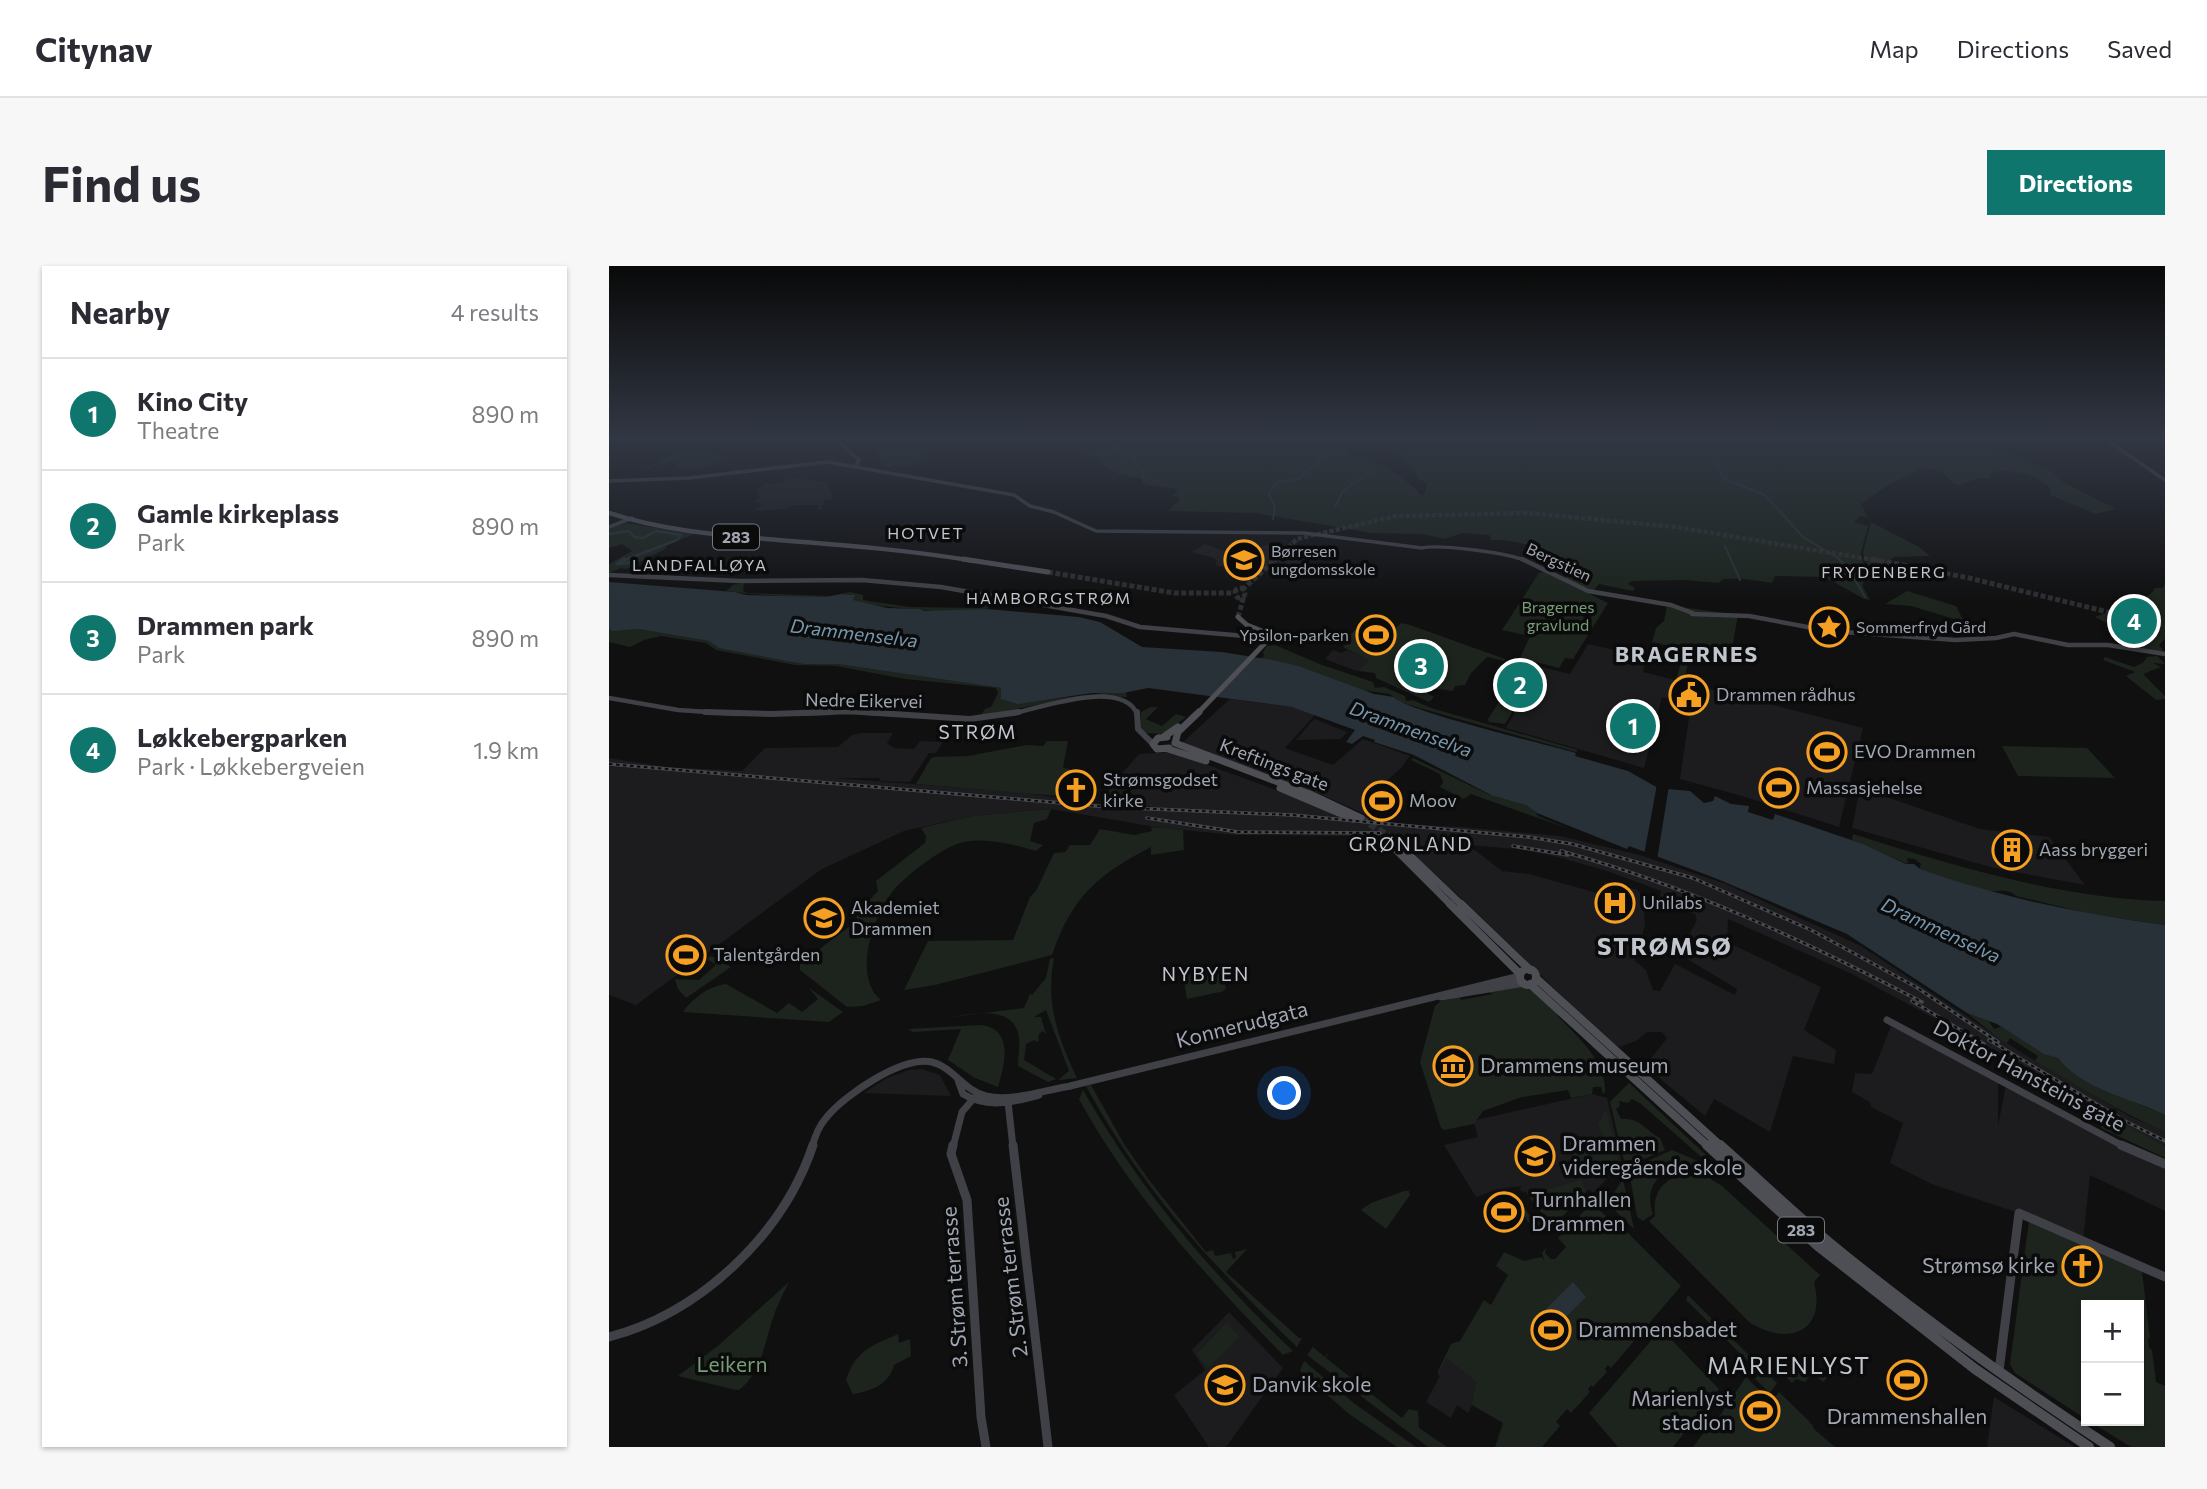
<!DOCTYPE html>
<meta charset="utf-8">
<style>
body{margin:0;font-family:Commissioner,sans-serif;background:#f7f7f7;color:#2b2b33}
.controls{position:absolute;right:21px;bottom:21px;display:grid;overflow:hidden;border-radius:0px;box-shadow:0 2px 5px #0004}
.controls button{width:63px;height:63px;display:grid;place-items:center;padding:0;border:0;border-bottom:2px solid #e1e1e2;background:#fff;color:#2b2b33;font:35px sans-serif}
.you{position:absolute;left:676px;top:828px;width:24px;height:24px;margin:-18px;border:5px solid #fff;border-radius:50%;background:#1a73e8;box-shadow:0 0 0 10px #1a73e833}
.badge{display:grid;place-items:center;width:46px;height:46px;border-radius:50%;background:#0f766e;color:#fff;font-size:23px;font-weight:700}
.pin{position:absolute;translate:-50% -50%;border:4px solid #fff;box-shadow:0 2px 7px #0006}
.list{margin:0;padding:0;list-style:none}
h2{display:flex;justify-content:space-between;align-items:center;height:91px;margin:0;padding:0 28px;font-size:30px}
h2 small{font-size:23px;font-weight:400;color:#7c7c81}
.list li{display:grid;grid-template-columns:46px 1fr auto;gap:21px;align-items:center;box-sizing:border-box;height:112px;padding:0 28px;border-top:2px solid #e1e1e2}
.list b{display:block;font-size:26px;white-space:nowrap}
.list p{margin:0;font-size:23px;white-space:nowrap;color:#7c7c81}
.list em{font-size:23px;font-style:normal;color:#7c7c81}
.map{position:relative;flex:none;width:1556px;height:1181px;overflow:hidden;border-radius:0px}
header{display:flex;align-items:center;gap:42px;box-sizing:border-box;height:98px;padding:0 35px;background:#fff;border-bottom:2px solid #e1e1e2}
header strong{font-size:33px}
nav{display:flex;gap:38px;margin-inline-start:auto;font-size:24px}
.intro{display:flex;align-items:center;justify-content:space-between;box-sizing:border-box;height:168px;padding:0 42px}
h1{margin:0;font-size:49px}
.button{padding:18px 32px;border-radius:0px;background:#0f766e;color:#fff;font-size:24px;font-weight:700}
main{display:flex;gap:42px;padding:0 42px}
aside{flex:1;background:#fff;border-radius:0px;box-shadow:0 2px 5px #0004}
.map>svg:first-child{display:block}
.built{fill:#1c1c1e;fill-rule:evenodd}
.green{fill:#1c241d}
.water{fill:#283137}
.pier{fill:#101011}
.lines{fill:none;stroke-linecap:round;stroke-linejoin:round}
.stream{stroke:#283137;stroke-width:2}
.canal-far1{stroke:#283137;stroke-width:2.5}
.canal{stroke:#283137;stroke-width:3.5}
.primary-tunnel-far2{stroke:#2d2e31;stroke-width:4.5;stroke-dasharray:4.5 2;stroke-linecap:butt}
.primary-tunnel-far1{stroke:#2d2e31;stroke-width:5;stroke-dasharray:5 2.5;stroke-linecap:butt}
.primary-tunnel{stroke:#2d2e31;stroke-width:7;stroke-dasharray:7 3.5;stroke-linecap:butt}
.secondary-far4{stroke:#3f4146;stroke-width:3.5}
.secondary-far3{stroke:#3f4146;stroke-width:4.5}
.secondary-far2{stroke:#3f4146;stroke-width:6}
.secondary-far1{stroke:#3f4146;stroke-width:7}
.secondary{stroke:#3f4146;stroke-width:9}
.primary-far4{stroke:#4d4f55;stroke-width:4.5}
.primary-far3{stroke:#4d4f55;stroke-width:5}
.primary-far2{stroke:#4d4f55;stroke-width:7}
.primary-far1{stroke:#4d4f55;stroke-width:8}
.primary{stroke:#4d4f55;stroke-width:10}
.rail-casing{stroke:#484a4f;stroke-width:3.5}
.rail{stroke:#0b0b0c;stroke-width:2;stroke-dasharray:3.5;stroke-linecap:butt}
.labels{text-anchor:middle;stroke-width:7;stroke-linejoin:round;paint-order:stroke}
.far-neighbourhood-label{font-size:16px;letter-spacing:2px;fill:#c1c6ce;stroke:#0b0b0c}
.shield{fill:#0b0b0c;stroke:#737881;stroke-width:2}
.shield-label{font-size:16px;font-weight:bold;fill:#a0a7b3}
.far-poi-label{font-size:16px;fill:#a0a7b3;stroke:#0b0b0c;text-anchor:start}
.far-street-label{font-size:16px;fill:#a0a7b3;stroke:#0b0b0c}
.far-park-label{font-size:16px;fill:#779e77;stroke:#0b0b0c}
.poi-label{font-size:18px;fill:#a0a7b3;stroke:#0b0b0c;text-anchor:start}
.street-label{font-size:18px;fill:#a0a7b3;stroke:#0b0b0c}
.water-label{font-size:19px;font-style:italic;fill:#7698af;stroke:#0b0b0c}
.neighbourhood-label{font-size:19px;letter-spacing:2px;fill:#c1c6ce;stroke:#0b0b0c}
.far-district-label{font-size:21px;font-weight:bold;letter-spacing:2px;fill:#c1c6ce;stroke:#0b0b0c}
.near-street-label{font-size:21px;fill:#a0a7b3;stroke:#0b0b0c}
.near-poi-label{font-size:21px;fill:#a0a7b3;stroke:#0b0b0c;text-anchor:start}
.near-park-label{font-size:21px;fill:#779e77;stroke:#0b0b0c}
.near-neighbourhood-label{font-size:23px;letter-spacing:2px;fill:#c1c6ce;stroke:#0b0b0c}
.district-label{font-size:24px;font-weight:bold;letter-spacing:2px;fill:#c1c6ce;stroke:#0b0b0c}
</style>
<header>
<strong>Citynav</strong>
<nav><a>Map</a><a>Directions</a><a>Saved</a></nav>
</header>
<div class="intro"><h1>Find us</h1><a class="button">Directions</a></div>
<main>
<aside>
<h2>Nearby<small>4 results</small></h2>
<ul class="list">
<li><span class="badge">1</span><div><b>Kino City</b><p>Theatre</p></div><em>890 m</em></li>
<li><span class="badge">2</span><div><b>Gamle kirkeplass</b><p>Park</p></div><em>890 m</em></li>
<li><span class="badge">3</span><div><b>Drammen park</b><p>Park</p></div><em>890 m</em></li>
<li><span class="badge">4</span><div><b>Løkkebergparken</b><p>Park · Løkkebergveien</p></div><em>1.9 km</em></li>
</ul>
</aside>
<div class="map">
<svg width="1556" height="1181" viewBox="0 0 1556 1181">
<rect width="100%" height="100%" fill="#101011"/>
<path class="built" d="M 184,212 L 219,216 L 224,233 L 215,234 L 212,244 L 208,243 L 211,239 L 187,239 L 174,243 L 145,245 L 154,238 L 145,236 L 151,231 L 148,228 L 149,223 L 156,218 L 149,216 L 164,218 Z
M 596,278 L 620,287 L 661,278 L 677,279 L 671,286 L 700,290 L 690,303 L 662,295 L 650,308 L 606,299 L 608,295 L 605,292 L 583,286 Z
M 979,378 L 1038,391 L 1034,406 L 1254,462 L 1230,561 L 1133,530 L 1071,513 L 1082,438 L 1053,431 L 1035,502 L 897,462 L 932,401 L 961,408 Z
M 724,384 L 732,387 L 738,384 L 761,394 L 750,405 L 745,404 L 716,393 Z
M 621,433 L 683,441 L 703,447 L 705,450 L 676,482 L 724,499 L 754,473 L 801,490 L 791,503 L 769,522 L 785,531 L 758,549 L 704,525 L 573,477 Z
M 705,453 L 708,454 L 738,466 L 732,473 L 687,474 Z
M 252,467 L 284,467 L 278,477 L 285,482 L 305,483 L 311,475 L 334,476 L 327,487 L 320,487 L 301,516 L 270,515 L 271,512 L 225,512 L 410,526 L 492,538 L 551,542 L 496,534 L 497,526 L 530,488 L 563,486 L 681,529 L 728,550 L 782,558 L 853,561 L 951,570 L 1031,589 L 1117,618 L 1252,680 L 1413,787 L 1520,850 L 1556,866 L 1556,880 L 1496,848 L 1495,852 L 1347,764 L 1243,708 L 1119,653 L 1118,676 L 1212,721 L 1195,764 L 1227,784 L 1225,798 L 1184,790 L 1161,866 L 1105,833 L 1096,850 L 1036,800 L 1058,772 L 1053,766 L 1038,766 L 1027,775 L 1010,781 L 998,774 L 867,646 L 788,573 L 769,570 L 627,569 L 552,562 L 442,543 L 363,550 L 295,565 L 213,603 L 27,739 L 0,729 L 0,492 L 57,501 L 133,505 L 156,482 L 229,481 L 243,469 ZM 859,579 L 908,583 L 949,591 L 1001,606 L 1052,625 L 1049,637 L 1086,648 L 1088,654 L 1070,688 L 1128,723 L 1126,729 L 1066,698 L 1051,725 L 1044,724 L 1037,704 L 1026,695 L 1036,659 L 1034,632 L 1029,624 L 996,616 L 992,628 L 920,608 L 893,605 Z
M 1251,522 L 1371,563 L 1440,571 L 1476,619 L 1385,602 L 1243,562 Z
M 1282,760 L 1389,817 L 1389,860 L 1397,819 L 1546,895 L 1556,903 L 1556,945 L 1481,909 L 1474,975 L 1410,947 L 1325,919 L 1281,897 L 1294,857 L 1262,841 L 1261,836 L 1243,826 L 1246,807 L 1263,808 Z
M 313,803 L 331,809 L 342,830 L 255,827 L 278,812 L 300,804 Z
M 983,828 L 998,832 L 1013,897 L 984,927 L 980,923 L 947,957 L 934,949 L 916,925 L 913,926 L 910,922 L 913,920 L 889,923 L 867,931 L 835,879 L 869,871 L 865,857 L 867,854 Z
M 620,1046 L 674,1102 L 617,1181 L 600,1181 L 565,1129 L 596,1104 L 583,1084 Z
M 836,1091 L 867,1116 L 865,1136 L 859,1147 L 848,1139 L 842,1152 L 817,1136 L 831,1110 L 829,1107 Z
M 1385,1131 L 1466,1181 L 1378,1181 Z"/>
<path class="green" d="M 250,171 L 338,171 C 329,177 309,198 301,199 C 292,201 289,196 279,201 L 273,199 L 269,185 Z
M 454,171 L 738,171 L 741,182 L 739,188 C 767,194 792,207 812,229 L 815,229 L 818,218 L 810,213 L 790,186 L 770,182 L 752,171 L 915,171 L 914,176 L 930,177 L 930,172 L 937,171 L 1355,171 L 1438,202 L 1454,216 L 1507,243 L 1487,248 L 1441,229 L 1442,223 C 1429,209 1401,201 1383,207 L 1381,212 L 1371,212 L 1350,219 L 1343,217 L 1335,207 L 1316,201 L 1282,217 L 1255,236 L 1252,238 L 1258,251 L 1251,250 L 1245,256 L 1259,260 L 1251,290 L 1260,308 L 1253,319 L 1261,334 L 1255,333 L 1216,311 L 1166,310 L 1163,317 C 1146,314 1131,312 1114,313 L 1110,317 L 1076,314 L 1023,315 L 1019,318 L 1026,322 L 1024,325 L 990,318 L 984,325 L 955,313 L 960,309 C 956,304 957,300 951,295 C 934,281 904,273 882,274 L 880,269 L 853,267 L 836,273 L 813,268 L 762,267 L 647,247 L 559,245 L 572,233 L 563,230 L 569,225 L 567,223 L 534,218 L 534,213 C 517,209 500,209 492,193 L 470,186 Z
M 73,184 C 82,186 89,185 97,187 C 105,188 111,190 120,190 L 118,193 L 91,202 L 64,201 L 69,198 L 66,195 L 33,204 Z
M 1262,256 L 1310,281 L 1321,290 L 1285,291 L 1281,294 L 1285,301 L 1269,303 L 1269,306 L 1261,304 L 1254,287 Z
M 18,257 L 85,268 L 56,280 L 58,282 L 17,303 L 12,302 L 0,307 L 0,298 L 23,285 L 13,278 L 0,282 L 0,263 Z
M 935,306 L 999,337 L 964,393 L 956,392 L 950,402 L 911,392 L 921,370 L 893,364 L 930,307 Z
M 135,317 L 134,325 L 139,327 L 222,330 L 241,326 L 254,329 L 254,334 L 301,341 L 371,342 L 383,332 L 388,333 L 378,343 L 333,346 L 251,338 L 244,334 L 245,329 C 234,326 224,332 212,331 C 180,331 149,329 117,325 L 124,319 Z
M 1556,317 L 1556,373 L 1550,379 L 1556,387 L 1517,381 L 1501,359 L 1486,351 C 1501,345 1541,335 1546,322 L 1554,322 Z
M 1298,325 L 1347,340 L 1355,356 L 1302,340 L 1276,338 Z
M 1058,339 L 1129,349 L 1121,394 L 1086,386 L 1080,394 L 1069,435 L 1062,433 L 1073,393 L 1074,383 L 1043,376 L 1047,362 L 1055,355 Z
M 792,357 L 801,359 L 896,393 L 895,395 L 878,391 L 862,407 L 856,419 L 846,420 L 844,425 L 822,422 L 817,426 L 825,431 L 820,436 L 767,412 L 766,407 L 750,405 L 760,394 L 734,381 L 742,372 L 740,370 L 752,358 L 783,366 Z
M 0,363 L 29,363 L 100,375 L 194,398 L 228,398 L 392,422 L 394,427 L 417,436 L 512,425 L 517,426 L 518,431 L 475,430 L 371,450 L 376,443 L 382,441 L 389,427 L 387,422 L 296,413 L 227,400 L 186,399 L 107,384 L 97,377 L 52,370 L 35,374 L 21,381 L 0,376 Z
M 666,379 L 713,399 L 764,416 L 766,422 L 775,421 L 796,430 L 797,435 L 804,434 L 822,442 L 969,484 L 967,486 L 821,445 L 791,436 L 781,428 L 753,424 L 690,400 L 650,394 L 655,390 L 654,386 L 658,380 Z
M 1548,390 L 1556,398 L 1544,397 L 1552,401 L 1534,408 L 1556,430 L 1556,433 L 1547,434 L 1517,410 L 1526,406 L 1494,394 L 1496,391 L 1525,401 L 1534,397 L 1538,391 Z
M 918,398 L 930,403 L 896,458 L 880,456 L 879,453 L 913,400 Z
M 542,441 L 549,441 L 537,453 L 553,460 L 567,448 L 577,451 L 555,468 L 536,467 L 532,464 L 532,446 Z
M 438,475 L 459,475 L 454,502 L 461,503 L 450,530 L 307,518 L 322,492 L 326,491 L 359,490 L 417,479 L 434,480 Z
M 1393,480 L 1478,482 L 1506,512 L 1409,510 Z
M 804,492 L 881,529 C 894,528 923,538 929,550 L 960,563 L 862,528 L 855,533 L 831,521 L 834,516 L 831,508 L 802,494 Z
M 442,543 L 438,553 L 425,557 L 421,575 L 434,579 L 427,585 C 403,578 368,568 343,580 C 326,588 304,605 290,618 C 267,641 241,709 272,734 L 254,740 L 238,741 L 191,704 L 191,698 L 245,657 L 251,644 L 269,625 L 267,615 L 316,577 L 317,570 L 312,562 L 363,550 Z
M 542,561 L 574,564 L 575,584 L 542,589 L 542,581 C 488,609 463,631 443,689 L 326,719 L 295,724 L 319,675 L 404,674 L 421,631 L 427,625 L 445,587 L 456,586 L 461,579 L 481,579 L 491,563 L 525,569 L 543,565 Z
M 1244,568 C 1342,599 1453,633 1556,635 L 1556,659 L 1482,648 L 1407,630 C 1398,622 1391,626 1380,625 C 1357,620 1333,611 1310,603 L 1312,598 L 1306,593 L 1298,592 L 1299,598 L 1243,574 Z
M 84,674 L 98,683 L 69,704 L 55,694 Z
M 102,690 L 122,701 L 77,732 L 69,723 L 66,713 L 90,714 L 107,699 L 98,693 Z
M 445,692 C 436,737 449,772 468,812 L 449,814 L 460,805 L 437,744 L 425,751 L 432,751 L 437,768 L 434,765 L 430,768 L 429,776 L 425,774 L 417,778 L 415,794 L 447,813 L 439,816 L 409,800 C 409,791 411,781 410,772 C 406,736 358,749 335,752 L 415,742 L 421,728 L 423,729 L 437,712 L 441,693 Z
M 613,701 L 617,723 L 613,724 L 616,725 L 578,733 L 574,710 Z
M 117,718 L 168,747 L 180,737 L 193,746 L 209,733 L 200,722 L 234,746 L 220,756 L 74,746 C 84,732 100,720 117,718 Z
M 912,720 L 930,728 L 1004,796 C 983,787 969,759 947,748 C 966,769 998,794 996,827 L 988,828 L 994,827 L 992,821 L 984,821 L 983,828 L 962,832 L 959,824 L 913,831 L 874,845 L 865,858 L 835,864 L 832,862 L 811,796 L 826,740 L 832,735 L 851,731 L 852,734 L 884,728 L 879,726 Z
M 1358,747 L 1380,755 L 1385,763 L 1392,761 L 1449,792 L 1460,804 L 1487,820 L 1556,849 L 1556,866 C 1511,846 1469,820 1426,795 L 1429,790 L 1401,772 L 1398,777 L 1392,774 Z
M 371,759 C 405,762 396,797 389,821 L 366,812 L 339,794 L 352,763 L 304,766 L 299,763 Z
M 1020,817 L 1098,890 L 1098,896 L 1031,837 L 1023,833 L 1019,837 L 1010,835 L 1011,840 L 1007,843 L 1012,853 C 1033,852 1034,863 1051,872 L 1056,884 L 1035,893 L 1015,895 L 1001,836 Z
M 482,819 L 515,878 L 540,914 L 597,986 L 604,984 L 606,990 L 622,987 L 624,993 L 627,992 L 626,986 L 638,983 L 617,1006 L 690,1072 L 693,1072 L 688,1081 C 601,996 536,928 477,820 Z
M 474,824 C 532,925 600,1005 684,1085 L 674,1089 C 597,1010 523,930 470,833 Z
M 997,843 L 1011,900 L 1007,903 L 999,895 L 991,903 L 992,907 L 975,911 L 961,877 L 988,870 L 991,877 L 997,876 L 989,858 Z
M 1496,847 L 1556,880 L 1556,892 L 1492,862 Z
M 1063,884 L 1089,895 L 1097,910 L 1113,920 L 1211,1009 L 1205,1016 C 1218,1066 1179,1081 1140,1056 L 1040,955 L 1046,950 C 1043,923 1057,912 1080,906 C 1051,899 1034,921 1044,948 L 1034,955 L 1028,951 L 1020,905 L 1016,898 L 1036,896 Z
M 1014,913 L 1025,963 L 998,937 Z
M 972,914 L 977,926 L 947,957 L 943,953 L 928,968 L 903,934 L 907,931 L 925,955 L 934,949 L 919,929 Z
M 795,925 L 800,925 L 801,929 L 777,963 L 752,944 L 762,937 Z
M 980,940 L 984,943 L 986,940 L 997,950 L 994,953 L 1000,959 L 1006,954 L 1072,1020 L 1002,1102 L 999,1099 L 996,1103 L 998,1106 L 984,1121 L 982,1119 L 979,1123 L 981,1126 L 962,1147 L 958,1143 L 947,1156 L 951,1160 L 933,1181 L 886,1181 L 894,1157 L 863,1139 L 867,1116 L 837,1092 L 830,1106 L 831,1110 L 829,1108 L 829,1105 L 842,1078 L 851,1075 L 875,1034 L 882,1039 L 899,1009 L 887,1000 L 895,986 L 915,995 L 932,991 L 935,994 L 933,987 L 937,982 L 936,987 L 942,993 L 946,993 L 957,981 L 949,972 Z
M 1420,955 L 1533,1005 L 1541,1073 L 1539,1072 L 1540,1082 L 1543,1084 L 1547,1116 L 1556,1120 L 1556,1181 L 1522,1181 L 1480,1155 L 1530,1155 L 1530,1039 L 1477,1039 L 1477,1153 L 1406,1107 L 1401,1098 Z
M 180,1016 C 175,1026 170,1036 166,1046 C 156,1072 154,1106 130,1124 L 123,1123 L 69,1110 L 110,1079 Z
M 1079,1029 L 1168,1117 L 1161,1127 L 1146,1113 L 1151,1107 L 1077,1034 Z
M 618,1056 L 630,1071 L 599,1102 L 588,1088 Z
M 1052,1063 L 1110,1123 L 1064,1181 L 1009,1181 L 980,1147 Z
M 289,1068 L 290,1077 L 301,1073 L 302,1090 L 285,1099 C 280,1119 262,1125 244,1128 L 237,1114 C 247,1084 262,1080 289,1068 Z
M 704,1081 L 716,1091 L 720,1086 L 717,1092 L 793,1152 L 800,1143 L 809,1145 L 810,1162 L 838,1181 L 819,1181 L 698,1089 Z
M 1158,1092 L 1195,1095 L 1218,1112 L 1214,1116 L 1203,1107 L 1196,1116 L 1187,1113 L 1183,1117 Z
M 695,1095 L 746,1138 L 807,1181 L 788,1181 L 740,1148 L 691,1105 Z
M 1137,1111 L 1160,1134 L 1158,1137 L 1159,1140 L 1170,1126 L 1201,1156 L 1200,1158 L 1202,1157 L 1205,1163 L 1226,1181 L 1084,1181 L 1106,1152 L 1108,1154 Z"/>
<path class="water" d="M 0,316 L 126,326 L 137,329 L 216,331 L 233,328 L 246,329 L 244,334 L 278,342 L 310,343 L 316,345 L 378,343 L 470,351 L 491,356 L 533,381 L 613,386 L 663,394 L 690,400 L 765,428 L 785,431 C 796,445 940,479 967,487 L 966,490 L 1019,505 L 1049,522 L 1081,525 L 1095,537 L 1104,535 L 1106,530 L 1122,538 L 1140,540 L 1139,546 L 1164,554 L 1166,548 L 1254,578 L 1297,598 L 1305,598 L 1311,603 C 1389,631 1473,648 1556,659 L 1556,849 C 1522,832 1472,823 1449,792 L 1435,788 L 1388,758 L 1358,747 L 1238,668 L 1106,612 L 1020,580 L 1018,583 L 928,547 L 917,539 L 882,529 L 805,489 L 765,476 L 766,474 L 754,470 L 743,478 L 737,476 L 746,464 L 683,441 L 539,422 L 514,427 L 483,427 L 409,438 L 392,433 L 392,422 L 228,398 L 194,398 L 110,382 L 100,375 L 29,363 L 3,365 L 0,363 Z
M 964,1016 L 977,1031 L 943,1065 L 930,1050 Z"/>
<path class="pier" d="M 1048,518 L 1060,520 L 1048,594 L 1035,589 Z"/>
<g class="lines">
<path class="stream" d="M 511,171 L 506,175 L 510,180 L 506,183 L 511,188 L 526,191 L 525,197 L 533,204 L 535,215
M 1084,171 L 1091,176
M 1090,178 L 1095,181
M 1107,195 L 1115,213 L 1156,229 L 1194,271 L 1229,292 L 1239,302
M 709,198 L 714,188
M 660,227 L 667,217 L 692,212 L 696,206 L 708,199
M 660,229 L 666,240
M 726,241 L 734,225 L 760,207
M 664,253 L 666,241
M 1116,280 L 1131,314
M 1242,307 L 1256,331"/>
<path class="canal-far1" d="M 0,268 L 20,265 L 25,271 L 34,272 L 47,265 L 72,269 L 68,274 L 13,295
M 26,295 L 29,289"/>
<path class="canal" d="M 15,293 L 8,298 L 25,296 L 27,293"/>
<path class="primary-tunnel-far2" d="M 665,295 L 688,273 L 787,250 L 919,247 L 1067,261 L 1271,295"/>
<path class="primary-tunnel-far1" d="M 1263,293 L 1360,312 L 1556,360
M 439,306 L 565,327 L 624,327
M626 327a5 5 0 1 1 10 0a5 5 0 1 1-10 0Z
M 633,324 L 667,293
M 629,351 L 635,330"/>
<path class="primary-tunnel" d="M 752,552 L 785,574"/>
<path class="secondary-far4" d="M 159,171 L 175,174 L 201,171
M 225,171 L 250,194 L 247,201
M 1493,171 L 1556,214
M 0,215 L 80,212 L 218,196 L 405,229 L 421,240 L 445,246 L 487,265 L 695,267 L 813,282 C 830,278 901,287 917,295
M 0,261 L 23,252"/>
<path class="secondary-far3" d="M 913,293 L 979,325 L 1062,339 L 1086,348
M 0,309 L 131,315 L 253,314 L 332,321 L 497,350 L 531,361 L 648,371
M 1083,348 L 1140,350 L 1220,365 L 1347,374 L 1387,372 L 1405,368 L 1459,379 L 1499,379 L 1556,388
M 0,432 L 69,444 L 129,448
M 187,448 L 237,446 L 283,448
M 402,448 C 430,442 513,412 528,448"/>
<path class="secondary-far2" d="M 96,446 L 162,448 L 222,446
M 253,446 L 361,453 L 410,446
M 528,446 L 529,463 L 544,478"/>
<path class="secondary-far1" d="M 832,731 L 915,717
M 1278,754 L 1516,881
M 349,814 L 354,828 C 379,843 404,836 430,829
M 461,820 L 911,710
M 399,836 L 404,881
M 203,881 C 206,870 210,860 217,852 C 235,829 293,790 323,796 C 344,801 355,825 377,830 C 404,836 435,824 462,820
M 344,881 L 353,846 L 365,832"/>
<path class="secondary" d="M 344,879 L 342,888 L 358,934 L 372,1151 L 377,1181
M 404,879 L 439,1181
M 1512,879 L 1556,898
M 0,1071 C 91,1047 174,969 204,879
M 1390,1105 L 1410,947 L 1556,1011"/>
<path class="primary-far4" d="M 0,247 C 54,265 112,269 169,274 C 234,279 300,284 365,295"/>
<path class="primary-far3" d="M 354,293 L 439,306
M 629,351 L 638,359 L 653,365
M 657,365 L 665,366 L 666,371 L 661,375 L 650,374 L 649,369 Z
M 588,448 L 658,375"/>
<path class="primary-far2" d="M 556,470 L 569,461
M 558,471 L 549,472 L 544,478 L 548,483 L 560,482
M 566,477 L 701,528 L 752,552
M 566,477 L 569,466 L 590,446
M 559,483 L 597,495
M 671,522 L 744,553
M 777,574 L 843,640
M 785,574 L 854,640"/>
<path class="primary-far1" d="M 841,638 L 911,708
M 852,638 L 921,704
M911 711a8 8 0 1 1 16 0a8 8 0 1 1-16 0Z
M 928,713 L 1113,881
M 921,718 L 1100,881"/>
<path class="primary" d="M 1098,879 L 1209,980 L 1366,1103 L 1480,1181
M 1111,879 C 1148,912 1184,947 1222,978 C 1311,1051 1405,1118 1501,1181"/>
<g class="rail-casing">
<path id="rail" d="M 0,498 L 499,541 L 683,549 L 920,571 L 963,578 L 1084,612 L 1202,664 L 1307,721 L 1389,776
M 538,552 L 629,566 L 771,567
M 904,580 L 959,589
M 952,585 C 1079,620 1196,675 1313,736
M 1303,735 L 1375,778
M 1380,774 L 1516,855 L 1556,875"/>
</g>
<use href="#rail" class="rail"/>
</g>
<linearGradient id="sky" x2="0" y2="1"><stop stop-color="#090909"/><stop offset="0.51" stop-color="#313743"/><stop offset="1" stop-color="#313743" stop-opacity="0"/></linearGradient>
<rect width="1556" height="337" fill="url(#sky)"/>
<defs>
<g id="school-ring" transform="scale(2.0125)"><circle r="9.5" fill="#0b0b0c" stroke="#f6a023" stroke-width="1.5"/><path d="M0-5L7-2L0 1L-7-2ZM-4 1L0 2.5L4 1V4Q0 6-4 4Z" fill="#f6a023"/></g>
<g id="sight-ring" transform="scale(2.0125)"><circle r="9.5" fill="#0b0b0c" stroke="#f6a023" stroke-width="1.5"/><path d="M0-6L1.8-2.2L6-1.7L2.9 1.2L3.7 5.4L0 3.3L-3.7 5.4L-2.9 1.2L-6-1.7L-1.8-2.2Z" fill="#f6a023"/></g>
<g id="stadium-ring" transform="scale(2.0125)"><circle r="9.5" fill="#0b0b0c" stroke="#f6a023" stroke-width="1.5"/><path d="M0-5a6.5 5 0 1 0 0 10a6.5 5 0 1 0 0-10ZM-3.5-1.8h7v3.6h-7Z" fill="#f6a023"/></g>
<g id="civic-ring" transform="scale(2.0125)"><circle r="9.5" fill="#0b0b0c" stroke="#f6a023" stroke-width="1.5"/><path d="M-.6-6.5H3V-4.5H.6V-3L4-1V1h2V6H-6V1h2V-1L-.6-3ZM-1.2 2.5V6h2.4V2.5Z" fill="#f6a023"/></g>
<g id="church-ring" transform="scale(2.0125)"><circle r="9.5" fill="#0b0b0c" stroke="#f6a023" stroke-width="1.5"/><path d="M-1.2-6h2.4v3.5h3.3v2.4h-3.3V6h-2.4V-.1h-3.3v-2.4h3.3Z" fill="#f6a023"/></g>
<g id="building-ring" transform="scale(2.0125)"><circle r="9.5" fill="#0b0b0c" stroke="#f6a023" stroke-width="1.5"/><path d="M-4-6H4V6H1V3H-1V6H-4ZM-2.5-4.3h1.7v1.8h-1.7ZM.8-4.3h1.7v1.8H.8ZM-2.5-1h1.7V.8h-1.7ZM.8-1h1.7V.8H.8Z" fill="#f6a023"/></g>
<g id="hospital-ring" transform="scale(2.0125)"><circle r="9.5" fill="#0b0b0c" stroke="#f6a023" stroke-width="1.5"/><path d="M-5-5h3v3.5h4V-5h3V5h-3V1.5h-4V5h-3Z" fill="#f6a023"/></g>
<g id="museum-ring" transform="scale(2.0125)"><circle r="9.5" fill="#0b0b0c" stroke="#f6a023" stroke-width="1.5"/><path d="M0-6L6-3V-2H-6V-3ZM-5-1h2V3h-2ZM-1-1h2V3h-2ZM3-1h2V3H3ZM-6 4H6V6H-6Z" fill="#f6a023"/></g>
</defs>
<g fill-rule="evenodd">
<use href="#school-ring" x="635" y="294"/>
<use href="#sight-ring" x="1220" y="361"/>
<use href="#stadium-ring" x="767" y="369"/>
<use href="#civic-ring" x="1080" y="429"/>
<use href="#stadium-ring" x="1218" y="486"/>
<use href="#stadium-ring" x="1170" y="522"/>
<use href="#church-ring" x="467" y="524"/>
<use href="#stadium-ring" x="773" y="535"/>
<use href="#building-ring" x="1403" y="584"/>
<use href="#hospital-ring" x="1006" y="637"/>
<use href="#school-ring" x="215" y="652"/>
<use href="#stadium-ring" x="77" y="689"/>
<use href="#museum-ring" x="844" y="800"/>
<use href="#school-ring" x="926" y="890"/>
<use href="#stadium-ring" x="895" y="946"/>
<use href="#church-ring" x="1473" y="1000"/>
<use href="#stadium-ring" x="942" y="1064"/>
<use href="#stadium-ring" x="1298" y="1114"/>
<use href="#school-ring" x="616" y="1119"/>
<use href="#stadium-ring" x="1151" y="1145"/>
</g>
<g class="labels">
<g class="far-neighbourhood-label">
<text x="317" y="273">HOTVET</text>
<text x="91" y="305">LANDFALLØYA</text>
<text x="1275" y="312">FRYDENBERG</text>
<text x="440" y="338">HAMBORGSTRØM</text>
</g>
<g class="shield">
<rect x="104" y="258.5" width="46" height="25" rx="5"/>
<rect x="1169" y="951.5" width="46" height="25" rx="5"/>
</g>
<g class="shield-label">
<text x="127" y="277">283</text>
<text x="1192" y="970">283</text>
</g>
<g class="far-poi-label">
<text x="662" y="291">Børresen<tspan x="662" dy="18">ungdomsskole</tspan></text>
<text x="1247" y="367">Sommerfryd Gård</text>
<text x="740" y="375" text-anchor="end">Ypsilon-parken</text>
</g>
<g class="far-street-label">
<text transform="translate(950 296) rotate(25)" y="6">Bergstien</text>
</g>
<g class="far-park-label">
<text x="949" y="347">Bragernes<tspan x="949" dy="18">gravlund</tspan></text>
</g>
<g class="poi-label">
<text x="1107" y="435">Drammen rådhus</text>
<text x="1245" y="492">EVO Drammen</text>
<text x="494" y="520">Strømsgodset<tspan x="494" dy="21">kirke</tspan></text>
<text x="1197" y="528">Massasjehelse</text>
<text x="800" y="541">Moov</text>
<text x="1430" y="590">Aass bryggeri</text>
<text x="1033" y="643">Unilabs</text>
<text x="242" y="648">Akademiet<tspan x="242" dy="21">Drammen</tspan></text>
<text x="104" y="695">Talentgården</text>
</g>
<g class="street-label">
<text transform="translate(255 435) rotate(1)" y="6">Nedre Eikervei</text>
<text transform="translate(665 499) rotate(21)" y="6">Kreftings gate</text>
</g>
<g class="water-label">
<text transform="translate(245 367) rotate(7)" y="7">Drammenselva</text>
<text transform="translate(802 463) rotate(20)" y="7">Drammenselva</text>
<text transform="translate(1332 664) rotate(25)" y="7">Drammenselva</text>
</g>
<g class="neighbourhood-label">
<text x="369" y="473">STRØM</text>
<text x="802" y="585">GRØNLAND</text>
<text x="597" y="715">NYBYEN</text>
</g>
<g class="far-district-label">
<text x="1078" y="396">BRAGERNES</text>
</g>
<g class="near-street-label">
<text transform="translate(633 759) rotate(-14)" y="7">Konnerudgata</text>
<text transform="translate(1420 810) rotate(28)" y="7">Doktor Hansteins gate</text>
<text transform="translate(402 1011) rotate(-97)" y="7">2. Strøm terrasse</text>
<text transform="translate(346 1021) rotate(-94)" y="7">3. Strøm terrasse</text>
</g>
<g class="near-poi-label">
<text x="871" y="807">Drammens museum</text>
<text x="953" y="885">Drammen<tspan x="953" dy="24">videregående skole</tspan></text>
<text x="922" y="941">Turnhallen<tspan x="922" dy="24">Drammen</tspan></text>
<text x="1446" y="1007" text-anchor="end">Strømsø kirke</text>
<text x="969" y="1071">Drammensbadet</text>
<text x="643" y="1126">Danvik skole</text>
<text x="1124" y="1140" text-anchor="end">Marienlyst<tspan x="1124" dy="24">stadion</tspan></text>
<text x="1298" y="1158" text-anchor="middle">Drammenshallen</text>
</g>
<g class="near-park-label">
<text x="123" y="1106">Leikern</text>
</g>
<g class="near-neighbourhood-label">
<text x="1180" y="1108">MARIENLYST</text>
</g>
<g class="district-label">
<text x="1056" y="689">STRØMSØ</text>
</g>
</g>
</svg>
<div class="controls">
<button>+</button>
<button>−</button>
</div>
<div class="you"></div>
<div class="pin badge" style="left:1024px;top:460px">1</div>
<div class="pin badge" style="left:911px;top:419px">2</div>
<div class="pin badge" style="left:812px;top:400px">3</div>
<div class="pin badge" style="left:1525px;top:355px">4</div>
</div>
</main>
